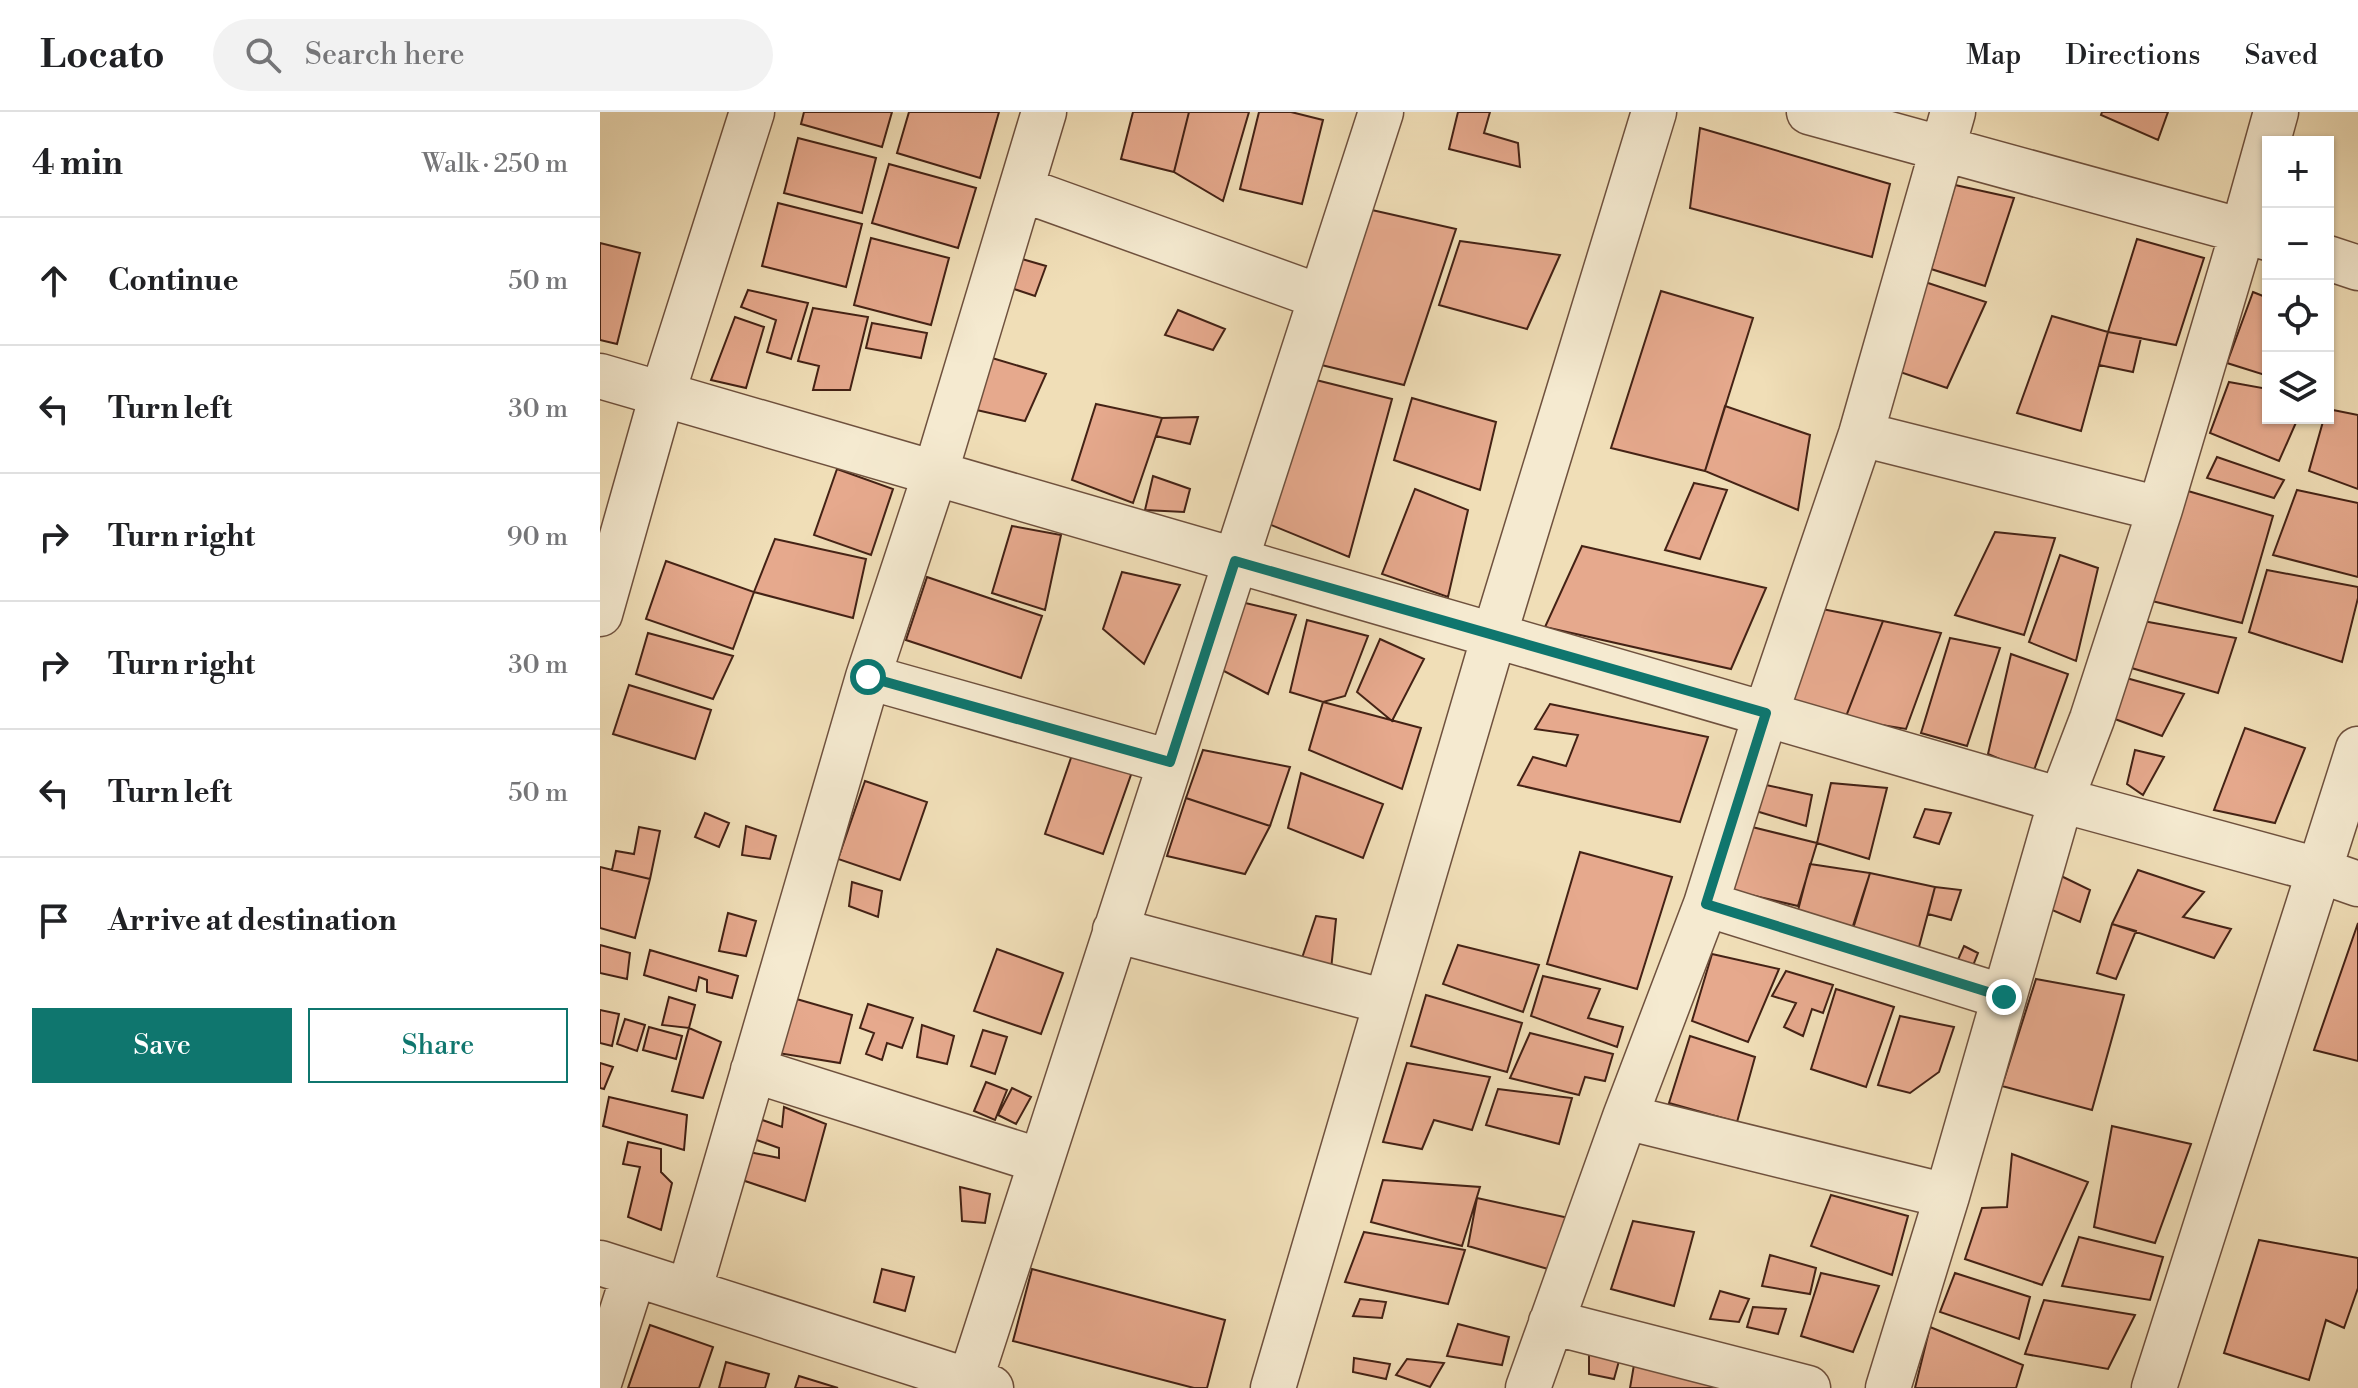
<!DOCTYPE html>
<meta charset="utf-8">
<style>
body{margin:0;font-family:"Libre Bodoni",serif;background:#f2f2f2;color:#202124}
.controls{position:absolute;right:24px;top:24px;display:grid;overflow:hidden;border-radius:0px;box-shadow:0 2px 6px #0004}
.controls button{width:72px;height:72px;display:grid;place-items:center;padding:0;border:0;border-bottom:2px solid #e0e0e0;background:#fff;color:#202124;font:40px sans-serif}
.stop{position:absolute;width:24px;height:24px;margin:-18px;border:6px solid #0f766e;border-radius:50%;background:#fff}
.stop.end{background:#0f766e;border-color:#fff;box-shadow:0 2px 8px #0008}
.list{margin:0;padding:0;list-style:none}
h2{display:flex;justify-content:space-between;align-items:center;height:104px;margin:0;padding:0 32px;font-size:34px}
h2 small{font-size:26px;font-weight:400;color:#757577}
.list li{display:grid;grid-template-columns:52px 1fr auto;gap:24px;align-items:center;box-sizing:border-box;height:128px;padding:0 32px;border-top:2px solid #e0e0e0}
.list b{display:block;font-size:30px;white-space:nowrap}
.list em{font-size:26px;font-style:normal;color:#757577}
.actions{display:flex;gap:16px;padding:24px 32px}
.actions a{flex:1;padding:18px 0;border:2px solid #0f766e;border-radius:0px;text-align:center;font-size:28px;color:#0f766e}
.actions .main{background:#0f766e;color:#fff}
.icon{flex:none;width:44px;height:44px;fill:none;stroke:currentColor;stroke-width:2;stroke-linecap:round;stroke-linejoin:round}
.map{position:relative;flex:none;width:1758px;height:1276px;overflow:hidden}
header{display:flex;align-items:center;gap:48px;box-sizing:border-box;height:112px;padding:0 40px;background:#fff;border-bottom:2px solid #e0e0e0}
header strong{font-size:38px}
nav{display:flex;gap:44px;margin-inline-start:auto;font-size:28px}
.search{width:560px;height:72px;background:#f2f2f2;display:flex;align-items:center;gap:20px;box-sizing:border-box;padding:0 28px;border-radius:44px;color:#757577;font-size:30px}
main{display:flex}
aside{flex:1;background:#fff}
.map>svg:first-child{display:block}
.building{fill:#e6a98d;stroke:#442215;stroke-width:2}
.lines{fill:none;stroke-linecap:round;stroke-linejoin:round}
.street-casing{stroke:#6f513e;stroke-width:47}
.street{stroke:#f5ead0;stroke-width:44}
.route{stroke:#0f766e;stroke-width:10}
</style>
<header>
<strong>Locato</strong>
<div class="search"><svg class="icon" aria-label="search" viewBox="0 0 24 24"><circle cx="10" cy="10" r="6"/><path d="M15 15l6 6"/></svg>Search here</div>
<nav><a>Map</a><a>Directions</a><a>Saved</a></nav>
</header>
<main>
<aside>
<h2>4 min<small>Walk · 250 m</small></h2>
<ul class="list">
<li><svg class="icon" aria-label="ahead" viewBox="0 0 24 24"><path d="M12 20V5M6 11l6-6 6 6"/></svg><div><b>Continue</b></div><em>50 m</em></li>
<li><svg class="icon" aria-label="left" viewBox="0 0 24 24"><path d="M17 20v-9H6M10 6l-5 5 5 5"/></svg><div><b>Turn left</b></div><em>30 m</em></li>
<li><svg class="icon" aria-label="right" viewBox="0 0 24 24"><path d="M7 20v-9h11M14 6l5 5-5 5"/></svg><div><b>Turn right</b></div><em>90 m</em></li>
<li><svg class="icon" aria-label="right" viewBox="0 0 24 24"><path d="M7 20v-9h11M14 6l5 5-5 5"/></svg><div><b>Turn right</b></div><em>30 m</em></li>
<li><svg class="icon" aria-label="left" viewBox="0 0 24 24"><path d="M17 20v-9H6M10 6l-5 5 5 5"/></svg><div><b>Turn left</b></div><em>50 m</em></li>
<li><svg class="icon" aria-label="arrive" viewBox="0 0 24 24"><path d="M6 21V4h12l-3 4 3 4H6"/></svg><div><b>Arrive at destination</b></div></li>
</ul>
<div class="actions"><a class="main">Save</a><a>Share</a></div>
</aside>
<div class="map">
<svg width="1758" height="1276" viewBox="0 0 1758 1276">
<rect width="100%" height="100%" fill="#f0deb7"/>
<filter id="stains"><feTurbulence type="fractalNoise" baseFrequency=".0025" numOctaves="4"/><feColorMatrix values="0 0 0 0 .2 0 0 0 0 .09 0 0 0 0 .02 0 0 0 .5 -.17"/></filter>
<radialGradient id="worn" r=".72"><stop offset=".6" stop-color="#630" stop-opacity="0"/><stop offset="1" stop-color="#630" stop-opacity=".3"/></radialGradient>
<path class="building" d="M 204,0 L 292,0 L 282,35 L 201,12 Z
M 309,0 L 399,0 L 380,66 L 297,41 Z
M 533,0 L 589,0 L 574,60 L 521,47 Z
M 589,0 L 649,0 L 623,89 L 574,60 Z
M 659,0 L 691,0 L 723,8 L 702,92 L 640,77 Z
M 858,0 L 890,0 L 884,21 L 918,31 L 920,55 L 849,37 Z
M 1502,0 L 1568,0 L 1558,28 L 1501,3 Z
M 1100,16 L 1290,72 L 1272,145 L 1090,96 Z
M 198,26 L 276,46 L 262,101 L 184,81 Z
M 289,52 L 376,76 L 358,136 L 272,111 Z
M 1355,73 L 1414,86 L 1385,174 L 1331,157 Z
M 178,91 L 262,112 L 246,175 L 162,154 Z
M 763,96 L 856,117 L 804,273 L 709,250 Z
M 271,126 L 349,146 L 331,213 L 254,193 Z
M 1537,127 L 1604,146 L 1576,233 L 1508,220 Z
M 860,129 L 960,143 L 927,217 L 839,193 Z
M 0,131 L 40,141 L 17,232 L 0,228 Z
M 422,147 L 446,154 L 435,184 L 411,176 Z
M 1325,170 L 1386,190 L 1347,276 L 1294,258 Z
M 148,178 L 208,191 L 191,247 L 167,240 L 176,208 L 141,195 Z
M 1061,179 L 1153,206 L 1105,359 L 1011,336 Z
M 1653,180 L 1668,186 L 1668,264 L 1627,251 Z
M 213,196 L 268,205 L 250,278 L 213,278 L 219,254 L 198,249 Z
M 578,198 L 625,217 L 613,238 L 565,223 Z
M 1452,204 L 1508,220 L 1481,319 L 1417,301 Z
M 135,205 L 164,215 L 146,276 L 111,268 Z
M 272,211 L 327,221 L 321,246 L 266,236 Z
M 1508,220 L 1541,226 L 1533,260 L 1499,253 Z
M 392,246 L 446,262 L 425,309 L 368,296 Z
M 712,267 L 792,287 L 749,445 L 664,410 Z
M 1629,270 L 1668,277 L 1668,306 L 1698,306 L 1679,349 L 1610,321 Z
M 812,286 L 896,310 L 880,378 L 794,348 Z
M 496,292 L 562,306 L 533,391 L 472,368 Z
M 1125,294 L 1210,323 L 1198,398 L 1105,359 Z
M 1728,297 L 1758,303 L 1758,377 L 1709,359 L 1724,306 L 1728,306 Z
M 598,305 L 590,332 L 556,324 L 562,306 Z
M 1617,345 L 1684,368 L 1674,386 L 1607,366 Z
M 237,357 L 293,377 L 271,443 L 214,423 Z
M 553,364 L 590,377 L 584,400 L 545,398 Z
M 1094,371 L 1127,378 L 1100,447 L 1065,438 Z
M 815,377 L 868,398 L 848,485 L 782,462 Z
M 1697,378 L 1758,391 L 1758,465 L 1673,443 Z
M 1588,379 L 1673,404 L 1642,511 L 1552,489 Z
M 412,414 L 461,423 L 445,498 L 392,481 Z
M 1395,420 L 1455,426 L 1424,523 L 1355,503 Z
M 175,427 L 266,447 L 253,506 L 154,480 Z
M 982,434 L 1166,476 L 1131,557 L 945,515 Z
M 1460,443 L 1498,456 L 1476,549 L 1429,530 Z
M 66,449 L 154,480 L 133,537 L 46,507 Z
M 1667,458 L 1758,475 L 1758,486 L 1742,550 L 1649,520 Z
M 522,460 L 580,473 L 544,552 L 503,517 Z
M 327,465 L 442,504 L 421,566 L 306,528 Z
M 641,490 L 696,503 L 668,582 L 620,557 Z
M 1212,495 L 1283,509 L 1245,607 L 1184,591 Z
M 707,508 L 768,524 L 745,584 L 723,590 L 690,580 Z
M 1283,509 L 1341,521 L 1306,617 L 1245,607 Z
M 1543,509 L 1636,526 L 1618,581 L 1528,555 Z
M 48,521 L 133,544 L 113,587 L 36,562 Z
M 1350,526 L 1400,536 L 1367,634 L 1321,621 Z
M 780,527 L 824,547 L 792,609 L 757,580 Z
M 1411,542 L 1468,562 L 1433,661 L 1388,642 Z
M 1519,564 L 1584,582 L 1562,624 L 1512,606 Z
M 29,573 L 111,598 L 95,647 L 13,622 Z
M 723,590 L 821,616 L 802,677 L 709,638 Z
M 950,592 L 1108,625 L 1080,710 L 918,673 L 933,645 L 966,654 L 978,623 L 935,617 Z
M 1645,616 L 1705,636 L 1675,711 L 1614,698 Z
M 474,637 L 533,657 L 503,742 L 445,722 Z
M 603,638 L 690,655 L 670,714 L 586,686 Z
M 1535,638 L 1564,645 L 1543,683 L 1527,672 Z
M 701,661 L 783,692 L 763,746 L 688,716 Z
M 265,669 L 327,690 L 300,768 L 238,747 Z
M 1231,671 L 1287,676 L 1269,747 L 1217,731 Z
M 1166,673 L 1212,683 L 1206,714 L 1156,699 Z
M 586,686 L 670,714 L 645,762 L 567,744 Z
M 1325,697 L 1351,701 L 1339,732 L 1314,725 Z
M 105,701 L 129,711 L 119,735 L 95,725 Z
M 146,714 L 176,724 L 170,747 L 142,743 Z
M 1148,714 L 1217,731 L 1198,794 L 1129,778 Z
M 39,715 L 60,719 L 50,767 L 12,758 L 16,739 L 34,742 Z
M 980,740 L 1072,765 L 1037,877 L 947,852 Z
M 1210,752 L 1270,761 L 1250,823 L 1196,806 Z
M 0,755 L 50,767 L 35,826 L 0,816 Z
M 1538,758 L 1604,780 L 1583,805 L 1631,817 L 1614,846 L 1512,812 Z
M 1270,761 L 1335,775 L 1316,846 L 1249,830 Z
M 1457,762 L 1490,778 L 1480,810 L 1445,795 Z
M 252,770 L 282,779 L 278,805 L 249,794 Z
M 1335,775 L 1361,778 L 1351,808 L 1328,802 Z
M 128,801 L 156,809 L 146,844 L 119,839 Z
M 716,804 L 736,807 L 731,858 L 701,849 Z
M 1758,811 L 1758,949 L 1714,938 Z
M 1512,812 L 1536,819 L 1516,867 L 1497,861 Z
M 0,833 L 30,841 L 27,867 L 0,861 Z
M 858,833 L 939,853 L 923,900 L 843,872 Z
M 1364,834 L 1378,841 L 1372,856 L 1356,852 Z
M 397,837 L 463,861 L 441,922 L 374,899 Z
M 50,838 L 138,864 L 132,886 L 107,880 L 107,868 L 99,865 L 96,879 L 44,863 Z
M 1112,842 L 1179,857 L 1148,930 L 1092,909 Z
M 1186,859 L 1233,873 L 1223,901 L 1212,897 L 1203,924 L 1184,915 L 1196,891 L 1172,884 Z
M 943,864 L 1000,877 L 988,906 L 1023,915 L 1017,935 L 931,904 Z
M 1436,867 L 1524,883 L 1492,998 L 1402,974 Z
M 1236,877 L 1294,895 L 1266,975 L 1211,957 Z
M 826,883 L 922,911 L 907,960 L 811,934 Z
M 69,885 L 95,893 L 89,916 L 62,913 Z
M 193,886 L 252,903 L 240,951 L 178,941 Z
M 268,892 L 313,906 L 302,936 L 287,931 L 282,948 L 266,942 L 274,921 L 260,916 Z
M 0,898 L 19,902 L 12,934 L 0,931 Z
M 1300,904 L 1354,915 L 1339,960 L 1310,981 L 1278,973 Z
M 25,907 L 45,913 L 37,939 L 17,932 Z
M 322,913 L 354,924 L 347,952 L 317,945 Z
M 49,915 L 82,924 L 76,947 L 43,938 Z
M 89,916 L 121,930 L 103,986 L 72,979 Z
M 383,918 L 407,925 L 395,962 L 371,954 Z
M 930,921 L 1013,942 L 1005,969 L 985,965 L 979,983 L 910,966 Z
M 1090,924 L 1155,945 L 1137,1010 L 1069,991 Z
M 0,951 L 13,955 L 4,977 L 0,976 Z
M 807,951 L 890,965 L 872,1018 L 834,1008 L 822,1037 L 783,1030 Z
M 386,970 L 407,978 L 395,1008 L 374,999 Z
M 412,976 L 431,985 L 416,1012 L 398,1003 Z
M 898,977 L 972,986 L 959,1032 L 886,1013 Z
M 9,985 L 87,1003 L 84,1038 L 3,1014 Z
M 184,995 L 226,1012 L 205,1089 L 142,1068 L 144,1039 L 179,1046 L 179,1036 L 151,1026 L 154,1005 L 182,1015 Z
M 1512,1014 L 1591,1032 L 1555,1131 L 1494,1115 Z
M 28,1030 L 61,1037 L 61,1060 L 72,1071 L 61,1118 L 28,1105 L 40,1055 L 23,1052 Z
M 1412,1042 L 1488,1070 L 1442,1173 L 1365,1147 L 1382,1096 L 1407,1095 Z
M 783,1068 L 880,1075 L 862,1134 L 771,1110 Z
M 360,1075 L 390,1082 L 385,1111 L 362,1109 Z
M 1231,1083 L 1308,1104 L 1292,1163 L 1211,1134 Z
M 877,1086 L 978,1108 L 962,1161 L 868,1134 Z
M 1033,1109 L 1094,1120 L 1074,1194 L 1011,1177 Z
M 764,1120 L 865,1138 L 848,1192 L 745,1170 Z
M 1479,1125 L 1563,1145 L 1550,1188 L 1462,1174 Z
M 1659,1128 L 1758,1146 L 1758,1176 L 1744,1216 L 1726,1208 L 1709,1268 L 1624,1241 Z
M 1170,1143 L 1216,1156 L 1210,1182 L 1162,1174 Z
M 282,1157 L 314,1165 L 305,1199 L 274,1190 Z
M 432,1157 L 625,1208 L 607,1276 L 594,1276 L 413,1229 Z
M 1221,1161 L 1279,1174 L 1253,1240 L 1201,1224 Z
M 1355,1161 L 1430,1185 L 1419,1227 L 1340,1200 Z
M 1120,1179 L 1149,1187 L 1139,1210 L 1110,1207 Z
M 760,1187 L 786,1190 L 782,1206 L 753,1204 Z
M 1444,1188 L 1535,1203 L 1508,1257 L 1425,1242 Z
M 1153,1195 L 1186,1197 L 1178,1222 L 1147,1215 Z
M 858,1212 L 909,1225 L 902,1253 L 847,1244 Z
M 50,1213 L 113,1235 L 99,1276 L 28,1276 Z
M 1330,1215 L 1423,1253 L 1416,1276 L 1315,1276 Z
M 989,1240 L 1019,1249 L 1014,1267 L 989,1262 Z
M 754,1246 L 790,1252 L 786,1267 L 753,1260 Z
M 807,1247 L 844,1251 L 830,1275 L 796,1263 Z
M 1035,1247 L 1127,1276 L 1030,1276 Z
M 126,1250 L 169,1262 L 165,1276 L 119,1276 Z
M 199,1264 L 238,1276 L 195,1276 Z"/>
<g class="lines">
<g class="street-casing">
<path id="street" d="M 1209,0 L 1668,126
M 421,77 L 721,185
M 1728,146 L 1758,156
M 0,264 L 1461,688 L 1718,758 L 1758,772
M 1261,322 L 1560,397
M 0,502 L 62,283 L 152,0
M 268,565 L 335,362 L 444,0
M 1106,792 L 1404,885
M 515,818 L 786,890
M 153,958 L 441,1049
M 1025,1005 L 1347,1084
M 0,1151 L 391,1276
M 89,1179 L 268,565 L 570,650
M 951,1210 L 1208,1276
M 0,1268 L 34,1162
M 370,1269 L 781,0
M 673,1276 L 894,524 L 1054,0
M 928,1276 L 1025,1005 L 1106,792 L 1166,601 L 1261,322 L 1353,0
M 1288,1276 L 1347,1084 L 1461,688 L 1492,607 L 1560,397 L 1643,118 L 1676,0
M 1554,1276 L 1758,637"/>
</g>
<use href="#street" class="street"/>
</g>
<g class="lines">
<path class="route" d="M 268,565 L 570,650 L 635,449 L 1166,601 L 1106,792 L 1404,885"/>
</g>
<rect width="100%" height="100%" filter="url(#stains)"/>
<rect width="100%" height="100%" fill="url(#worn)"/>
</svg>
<div class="controls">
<button>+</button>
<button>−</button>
<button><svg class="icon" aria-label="locate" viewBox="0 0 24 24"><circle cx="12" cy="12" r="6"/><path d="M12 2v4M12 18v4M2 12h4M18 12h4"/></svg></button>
<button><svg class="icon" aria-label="layers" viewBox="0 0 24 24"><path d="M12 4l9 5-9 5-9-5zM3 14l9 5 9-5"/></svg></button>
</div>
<div class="stop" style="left:268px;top:565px"></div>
<div class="stop end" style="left:1404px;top:885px"></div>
</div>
</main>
